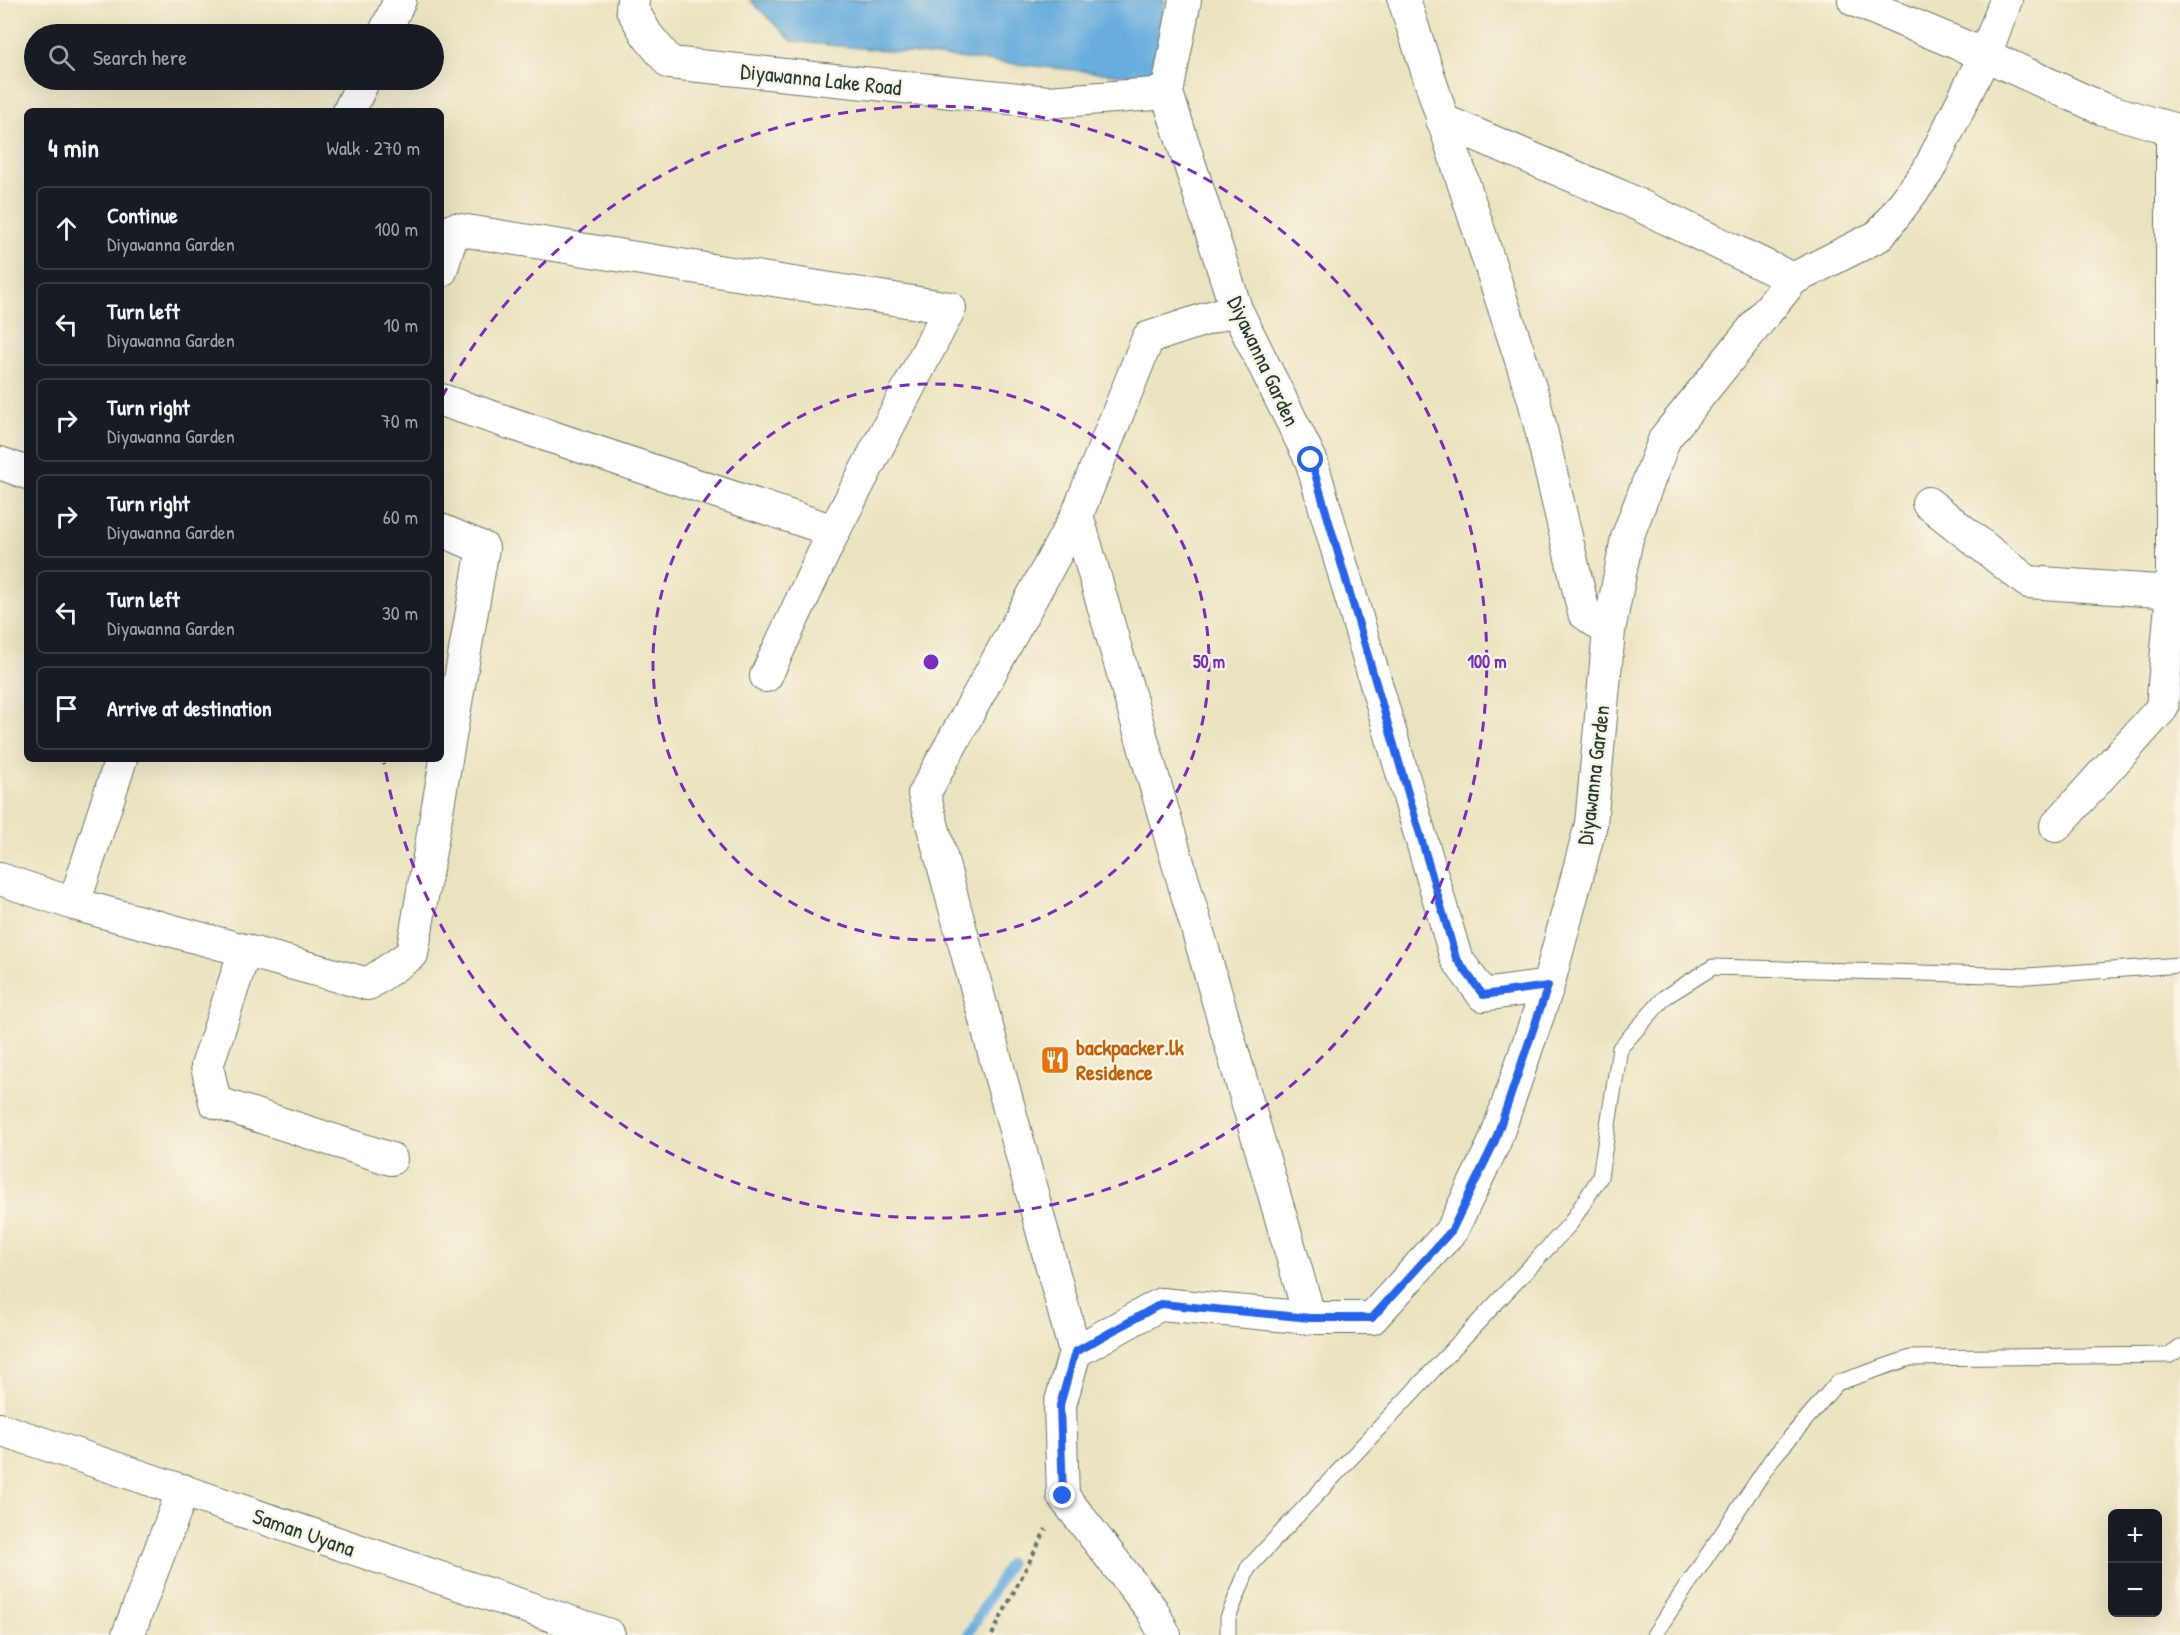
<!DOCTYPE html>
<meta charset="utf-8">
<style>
body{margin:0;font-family:"Patrick Hand",sans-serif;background:#242831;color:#f1f3f6}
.controls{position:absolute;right:18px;bottom:18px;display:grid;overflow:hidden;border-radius:9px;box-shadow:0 6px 24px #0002}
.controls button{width:54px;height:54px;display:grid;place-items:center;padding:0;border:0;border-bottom:2px solid #363941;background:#171b24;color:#f1f3f6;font:30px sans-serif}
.stop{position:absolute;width:18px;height:18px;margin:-14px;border:4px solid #2563eb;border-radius:50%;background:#fff}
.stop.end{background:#2563eb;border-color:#fff;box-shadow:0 2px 6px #0008}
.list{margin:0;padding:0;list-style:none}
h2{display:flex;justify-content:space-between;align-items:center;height:78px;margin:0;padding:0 24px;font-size:26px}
h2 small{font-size:20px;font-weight:400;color:#9ea1a6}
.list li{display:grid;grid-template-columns:39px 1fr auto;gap:18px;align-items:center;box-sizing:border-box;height:84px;margin:0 12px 12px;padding:0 12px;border:2px solid #363941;border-radius:9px}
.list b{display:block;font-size:22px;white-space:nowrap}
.list p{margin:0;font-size:20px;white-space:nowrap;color:#9ea1a6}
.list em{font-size:20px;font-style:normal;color:#9ea1a6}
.icon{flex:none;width:33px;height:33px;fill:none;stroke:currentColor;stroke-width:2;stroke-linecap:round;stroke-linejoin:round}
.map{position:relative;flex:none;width:2180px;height:1635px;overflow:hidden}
.search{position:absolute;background:#171b24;box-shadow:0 6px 24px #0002;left:24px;top:24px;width:420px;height:66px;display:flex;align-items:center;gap:15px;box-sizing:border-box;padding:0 21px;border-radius:33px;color:#9ea1a6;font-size:22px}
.panel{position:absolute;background:#171b24;box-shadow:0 6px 24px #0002;left:24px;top:108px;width:420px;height:654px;border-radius:9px}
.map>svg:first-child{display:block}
.water{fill:#67addd;stroke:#437588;stroke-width:1.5}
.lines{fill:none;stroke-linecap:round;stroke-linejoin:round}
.stream{stroke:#67addd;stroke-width:10}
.service-casing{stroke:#667765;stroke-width:17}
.minor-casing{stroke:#667765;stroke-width:34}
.path{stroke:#667765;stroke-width:4;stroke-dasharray:4.5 4.5;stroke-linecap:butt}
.service{stroke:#fff;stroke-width:15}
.minor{stroke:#fff;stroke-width:32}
.route{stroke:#2563eb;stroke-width:8}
.ring{fill:none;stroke:#7b2cbf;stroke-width:3;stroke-dasharray:10 8}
.labels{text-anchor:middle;stroke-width:4.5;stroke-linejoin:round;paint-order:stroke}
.street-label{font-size:22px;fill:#1f3d34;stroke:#fcf5e5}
.food-label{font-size:22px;font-weight:bold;fill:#c56008;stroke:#fcf5e5;text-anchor:start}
.centre{fill:#7b2cbf;stroke:#fcf5e5;stroke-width:3}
.ring-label{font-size:18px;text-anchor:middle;font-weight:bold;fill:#7b2cbf;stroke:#fcf5e5;stroke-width:4.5;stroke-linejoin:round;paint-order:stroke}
</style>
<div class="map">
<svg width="2180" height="1635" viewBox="0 0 2180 1635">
<rect width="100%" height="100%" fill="#fcf5e5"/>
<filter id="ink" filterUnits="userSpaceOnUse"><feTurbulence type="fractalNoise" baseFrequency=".0167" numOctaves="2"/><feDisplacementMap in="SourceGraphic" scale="12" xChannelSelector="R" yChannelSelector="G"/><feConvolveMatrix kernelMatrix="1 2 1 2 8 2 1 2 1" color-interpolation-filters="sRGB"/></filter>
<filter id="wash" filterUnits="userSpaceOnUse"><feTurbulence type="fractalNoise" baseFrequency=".008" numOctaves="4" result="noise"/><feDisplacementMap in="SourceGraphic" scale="24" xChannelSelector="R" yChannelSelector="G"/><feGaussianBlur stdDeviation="1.35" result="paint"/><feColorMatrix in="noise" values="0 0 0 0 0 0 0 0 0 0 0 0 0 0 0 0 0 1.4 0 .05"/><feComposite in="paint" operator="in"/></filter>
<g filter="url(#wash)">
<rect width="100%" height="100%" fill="#eae3c0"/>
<path class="water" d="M 750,0 L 1165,0 L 1151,78 L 792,41 Z"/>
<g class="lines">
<path class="stream" d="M 968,1635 L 1009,1563"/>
</g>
</g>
<g filter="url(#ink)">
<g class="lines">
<g class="service-casing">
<path id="service" d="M 1228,1635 L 1228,1618 L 1248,1568 L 1570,1224 L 1600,1177 L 1620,1048 L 1665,997 L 1713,967 L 2028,976 L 2180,965
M 1654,1635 L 1772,1459 L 1837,1383 L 1910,1358 L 2170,1355 L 2180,1348"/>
</g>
<g class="minor-casing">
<path id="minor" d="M 633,0 L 632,9 L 647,35 L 670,63 L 1048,102 L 1167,93
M 1185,0 L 1167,93 L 1236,309 L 1311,460 L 1456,958 L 1483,995 L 1548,986
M 1404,0 L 1534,400 L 1584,613 L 1609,631
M 1854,0 L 1985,55 L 2103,109 L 2180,131
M 384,34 L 400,0
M 349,111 L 364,80
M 1442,120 L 1620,196 L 1793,279
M 441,271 L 454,229 L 950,308 L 834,531 L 766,676
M 441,400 L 834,531
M 0,463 L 27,473
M 1928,503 L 2028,582 L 2172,592
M 1077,515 L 1310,1318
M 2056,826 L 2162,708 L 2172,592 L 2172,129
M 0,879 L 74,904 L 368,984 L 412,954 L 483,548 L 441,530
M 74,904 L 121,759
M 245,950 L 207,1066 L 215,1102 L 391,1159
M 1075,1352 L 924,794 L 1077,515 L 1148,338 L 1236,309
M 0,1429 L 609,1635
M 128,1635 L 183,1490
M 1165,1635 L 1152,1610 L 1063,1496 L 1060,1405 L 1075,1352 L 1161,1304 L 1310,1318 L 1372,1318 L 1452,1230 L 1495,1141 L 1548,986 L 1591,824 L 1609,631 L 1627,538 L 1665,438 L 1793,279 L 1880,235 L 1928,171 L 1985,55 L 2006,0"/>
</g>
<path class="path" d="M 992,1635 L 1046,1529"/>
<use href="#service" class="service"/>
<use href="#minor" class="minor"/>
</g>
</g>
<g class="lines" filter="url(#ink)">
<path class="route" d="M 1063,1496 L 1060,1405 L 1075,1352 L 1161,1304 L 1310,1318 L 1372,1318 L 1452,1230 L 1495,1141 L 1548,986 L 1483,995 L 1456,958 L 1311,460"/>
</g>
<g class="ring">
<circle cx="931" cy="662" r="278"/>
<path d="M442 397A556 556 0 1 1 384 763"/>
</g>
<defs>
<g id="restaurant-square" transform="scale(1.5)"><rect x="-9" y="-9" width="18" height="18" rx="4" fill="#e8710a" stroke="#fcf5e5"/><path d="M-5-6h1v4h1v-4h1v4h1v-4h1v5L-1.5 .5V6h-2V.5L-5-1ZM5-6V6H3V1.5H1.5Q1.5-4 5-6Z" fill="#fff"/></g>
</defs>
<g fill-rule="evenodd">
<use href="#restaurant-square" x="1055" y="1060"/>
</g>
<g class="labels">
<g class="street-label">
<text transform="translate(821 79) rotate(6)" y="8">Diyawanna Lake Road</text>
<text transform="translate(1264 361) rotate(65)" y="8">Diyawanna Garden</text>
<text transform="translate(1593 775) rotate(-83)" y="8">Diyawanna Garden</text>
<text transform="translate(304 1532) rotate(19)" y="8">Saman Uyana</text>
</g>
<g class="food-label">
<text x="1076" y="1055">backpacker.lk<tspan x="1076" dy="25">Residence</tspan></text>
</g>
</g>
<circle cx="931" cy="662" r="9" class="centre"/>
<g class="ring-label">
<text x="1209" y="668">50 m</text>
<text x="1487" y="668">100 m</text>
</g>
</svg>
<div class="controls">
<button>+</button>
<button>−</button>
</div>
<div class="stop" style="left:1311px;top:460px"></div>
<div class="stop end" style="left:1063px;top:1496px"></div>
<div class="search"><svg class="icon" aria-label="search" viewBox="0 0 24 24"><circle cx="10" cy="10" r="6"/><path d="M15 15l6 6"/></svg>Search here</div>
<section class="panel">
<h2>4 min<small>Walk · 270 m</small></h2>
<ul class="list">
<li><svg class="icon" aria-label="ahead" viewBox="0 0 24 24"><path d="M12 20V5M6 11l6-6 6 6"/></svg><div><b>Continue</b><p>Diyawanna Garden</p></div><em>100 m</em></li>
<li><svg class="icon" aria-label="left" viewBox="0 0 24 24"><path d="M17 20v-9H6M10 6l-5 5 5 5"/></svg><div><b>Turn left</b><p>Diyawanna Garden</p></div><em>10 m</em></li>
<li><svg class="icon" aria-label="right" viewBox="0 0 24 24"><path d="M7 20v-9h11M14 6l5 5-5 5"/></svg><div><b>Turn right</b><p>Diyawanna Garden</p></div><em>70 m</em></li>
<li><svg class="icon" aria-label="right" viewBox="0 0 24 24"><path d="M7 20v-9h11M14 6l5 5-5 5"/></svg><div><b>Turn right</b><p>Diyawanna Garden</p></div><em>60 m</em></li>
<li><svg class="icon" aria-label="left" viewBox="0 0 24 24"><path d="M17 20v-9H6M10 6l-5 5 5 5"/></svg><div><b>Turn left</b><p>Diyawanna Garden</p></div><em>30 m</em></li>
<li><svg class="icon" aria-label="arrive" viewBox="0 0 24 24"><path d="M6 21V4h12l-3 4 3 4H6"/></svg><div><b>Arrive at destination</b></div></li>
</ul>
</section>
</div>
